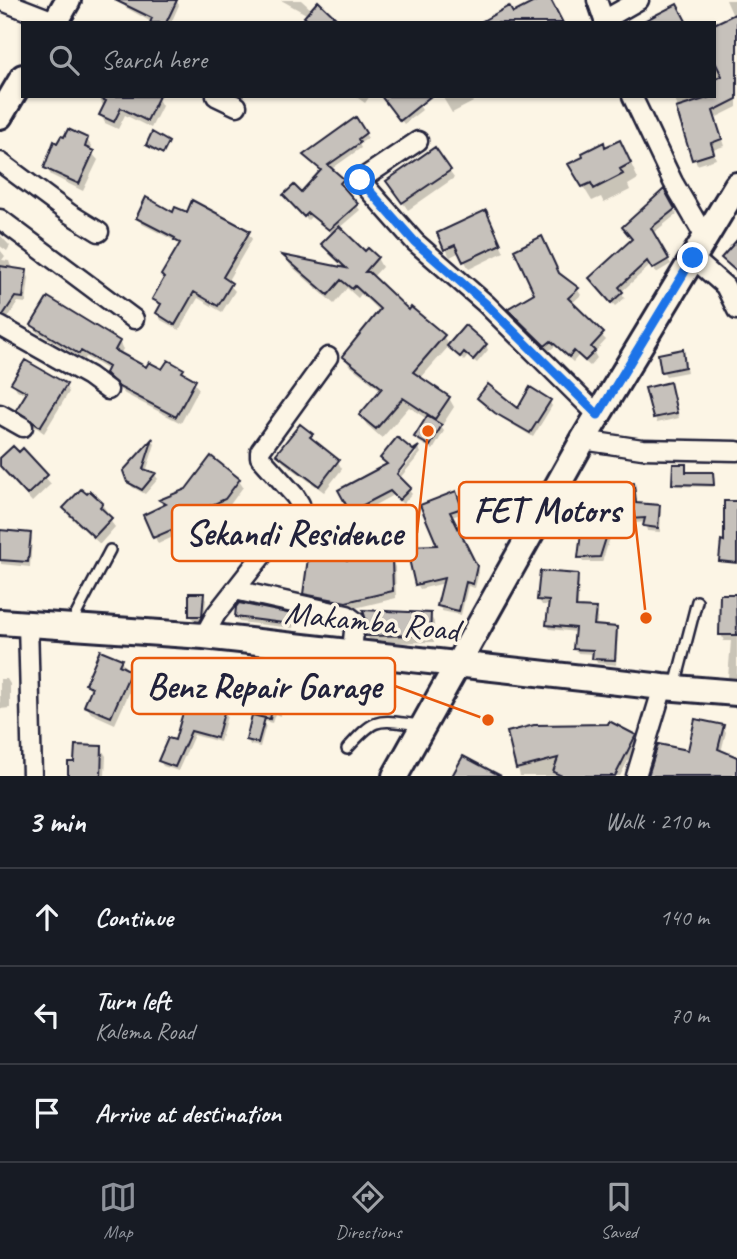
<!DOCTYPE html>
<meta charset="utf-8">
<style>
body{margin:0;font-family:Caveat,sans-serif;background:#242831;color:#f1f3f6}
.stop{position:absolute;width:21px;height:21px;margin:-16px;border:5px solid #1a73e8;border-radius:50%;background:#fff}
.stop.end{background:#1a73e8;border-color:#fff;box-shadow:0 2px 7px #0008}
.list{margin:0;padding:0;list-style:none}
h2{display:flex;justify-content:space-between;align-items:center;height:91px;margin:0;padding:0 28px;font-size:30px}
h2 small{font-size:23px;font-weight:400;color:#9ea1a6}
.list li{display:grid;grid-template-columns:46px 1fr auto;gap:21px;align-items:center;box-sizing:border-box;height:98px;padding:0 28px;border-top:2px solid #363941}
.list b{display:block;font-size:26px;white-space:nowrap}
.list p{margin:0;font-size:23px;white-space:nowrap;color:#9ea1a6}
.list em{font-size:23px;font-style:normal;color:#9ea1a6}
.icon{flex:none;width:38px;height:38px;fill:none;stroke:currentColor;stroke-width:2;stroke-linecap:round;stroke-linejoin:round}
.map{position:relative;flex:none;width:737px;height:776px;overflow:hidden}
.search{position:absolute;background:#171b24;box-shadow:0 2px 5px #0004;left:21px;right:21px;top:21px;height:77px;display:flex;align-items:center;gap:18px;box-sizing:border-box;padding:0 24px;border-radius:0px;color:#9ea1a6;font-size:26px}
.sheet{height:385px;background:#171b24}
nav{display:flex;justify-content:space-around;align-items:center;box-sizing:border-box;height:98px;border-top:2px solid #363941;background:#171b24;font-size:19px;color:#9ea1a6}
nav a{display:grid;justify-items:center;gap:4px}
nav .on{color:#8c9099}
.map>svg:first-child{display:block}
.shadow{fill:#0003;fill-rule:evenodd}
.building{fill:#c6c1bb;stroke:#22223b;stroke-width:2}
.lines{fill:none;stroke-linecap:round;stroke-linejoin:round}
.lane-casing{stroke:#22223b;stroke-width:14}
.street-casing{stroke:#22223b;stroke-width:23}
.secondary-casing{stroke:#22223b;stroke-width:30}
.lane{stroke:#fcf5e5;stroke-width:9}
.street{stroke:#fcf5e5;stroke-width:18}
.secondary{stroke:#fcf5e5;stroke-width:24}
.route{stroke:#1a73e8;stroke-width:9}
.labels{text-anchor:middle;stroke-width:7;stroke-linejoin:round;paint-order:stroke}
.street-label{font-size:33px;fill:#22223b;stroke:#fcf5e5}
.leader{fill:none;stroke:#e8590c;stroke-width:2.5}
.callout-dot{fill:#e8590c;stroke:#fcf5e5;stroke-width:2.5}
.callout{fill:#fcf5e5;stroke:#e8590c;stroke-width:2.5}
.callout-label{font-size:35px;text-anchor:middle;font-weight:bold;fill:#22223b}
</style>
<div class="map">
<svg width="737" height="776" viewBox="0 0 737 776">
<rect width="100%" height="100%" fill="#fcf5e5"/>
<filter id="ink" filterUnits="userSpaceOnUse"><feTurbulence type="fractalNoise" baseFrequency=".0143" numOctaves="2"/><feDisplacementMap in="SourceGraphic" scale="14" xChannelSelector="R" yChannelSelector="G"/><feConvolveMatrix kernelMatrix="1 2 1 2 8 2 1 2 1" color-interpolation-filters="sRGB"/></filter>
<g filter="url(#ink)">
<path class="shadow" d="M 124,0 L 176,0 L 179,5 L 171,23 L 153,23 L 125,7 Z
M 281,0 L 301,0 L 312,10 L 341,23 L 310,23 L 306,17 L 308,15 Z
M 726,0 L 737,0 L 737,107 L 715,118 L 724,146 L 713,150 L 716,159 L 697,165 L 674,96 L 714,96 L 714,26 L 733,16 Z
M 101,96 L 159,96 L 158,99 L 162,106 L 151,128 L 125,115 L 118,129 L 105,123 L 101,115 L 104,108 L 100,99 Z
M 355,96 L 370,96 L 365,103 Z
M 382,96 L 419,105 L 422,110 L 404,124 Z
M 442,96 L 470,96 L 473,102 L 452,113 Z
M 355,120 L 368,138 L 359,144 L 361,148 L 330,170 L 342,180 L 345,185 L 342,188 L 360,210 L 339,228 L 365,253 L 377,258 L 382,267 L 372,278 L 409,313 L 443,336 L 449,346 L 420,379 L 449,398 L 454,407 L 441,427 L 444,431 L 433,450 L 419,442 L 416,437 L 427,419 L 409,407 L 382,438 L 367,425 L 361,416 L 382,391 L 349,365 L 344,356 L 380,312 L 361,294 L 358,298 L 347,288 L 334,304 L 290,265 L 286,258 L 345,269 L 329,254 L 324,245 L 333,234 L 311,217 L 308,220 L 288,199 L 301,195 L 322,172 L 305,155 Z
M 87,140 L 92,147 L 90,151 L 98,160 L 83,191 L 51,175 L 46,167 L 58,145 Z
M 603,144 L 606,148 L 628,157 L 638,179 L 628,185 L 630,190 L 604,203 L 601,197 L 592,201 L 570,165 Z
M 449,171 L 454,178 L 408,210 L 393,189 Z
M 664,192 L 677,214 L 652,234 L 671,264 L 656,273 L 651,265 L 621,292 L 625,298 L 615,306 L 594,283 L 634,240 Z
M 174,214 L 248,233 L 252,239 L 227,282 L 235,291 L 222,312 L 198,298 L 179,330 L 161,320 L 158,313 L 161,307 L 154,299 L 180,247 L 177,242 L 142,224 L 138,218 Z
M 490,220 L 504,252 L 469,269 L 460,252 L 450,257 L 446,249 Z
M 0,235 L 10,246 L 7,251 L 0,246 Z
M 0,250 L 5,256 L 2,260 L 9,261 L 12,270 L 26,271 L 29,278 L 26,303 L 18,302 L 6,321 L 0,322 Z
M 559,275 L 577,289 L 581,295 L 571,304 L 606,340 L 594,353 L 597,358 L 590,366 L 578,356 L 573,362 L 555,346 L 549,351 L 510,310 L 536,294 Z
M 33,325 L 119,342 L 123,349 L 120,355 L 146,370 L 163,372 L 183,370 L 199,389 L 181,423 L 125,394 L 111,381 L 107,373 L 108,370 L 86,357 L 84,360 L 37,332 Z
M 486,345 L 488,350 L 477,363 L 468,356 L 464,361 L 450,346 Z
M 682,351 L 687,372 L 666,376 L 663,371 Z
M 13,383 L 65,385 L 69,392 L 44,433 L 22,417 L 18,410 L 27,395 L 17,390 Z
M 669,384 L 679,418 L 657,423 L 647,389 Z
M 479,398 L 518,410 L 549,401 L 552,406 L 533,437 L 500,417 Z
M 311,435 L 316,443 L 338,462 L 342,469 L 324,492 L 283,462 L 278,454 Z
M 153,441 L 155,444 L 146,472 L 155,475 L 158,479 L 145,494 L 132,487 L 125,471 Z
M 419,449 L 421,453 L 399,479 L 412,494 L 403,504 L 393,495 L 355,516 L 341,491 L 387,465 L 382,458 ZM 413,452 L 417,452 L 393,482 L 390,480 Z
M 23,451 L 51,484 L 32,502 L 0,465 L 0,460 Z
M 212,459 L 239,481 L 243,487 L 229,506 L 199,519 L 207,536 L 182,548 L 175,536 L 158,544 L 145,515 L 165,506 L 162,501 L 187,490 Z
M 685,466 L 686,474 L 713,476 L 714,487 L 675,486 L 674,484 Z
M 633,485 L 636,489 L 637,505 L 659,507 L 661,512 L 660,532 L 647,531 L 645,522 L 618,525 L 616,520 L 602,562 L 583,562 L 580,557 L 584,517 L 615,517 Z
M 458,498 L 464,513 L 451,517 L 479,572 L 475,588 L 468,586 L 461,615 L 442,611 L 439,606 L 445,583 L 420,589 L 417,584 L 439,546 L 422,506 Z
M 102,504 L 107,512 L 105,514 L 115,527 L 100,544 L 69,516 L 65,508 Z
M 332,519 L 337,526 L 337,542 L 349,543 L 353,551 L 351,561 L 391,559 L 395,567 L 396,598 L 351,609 L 309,601 L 305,593 Z
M 0,532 L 30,535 L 32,539 L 30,567 L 1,564 Z
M 577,576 L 579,581 L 578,609 L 595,610 L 598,615 L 596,627 L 615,628 L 618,633 L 616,665 L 597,663 L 594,654 L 578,653 L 575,648 L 576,632 L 550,629 L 547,624 L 550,605 L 542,605 L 539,600 Z
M 203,595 L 206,600 L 204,620 L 194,621 L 191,616 Z
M 735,596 L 737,599 L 737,684 L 732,683 L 728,677 L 731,641 L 724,641 L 721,634 Z
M 430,615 L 434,622 L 434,642 L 371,643 L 367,635 Z
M 291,616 L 294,621 L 293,628 L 239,622 L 236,617 Z
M 121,661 L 135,680 L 115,724 L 91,713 L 86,706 L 92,693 L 87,684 Z
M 0,679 L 7,679 L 10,684 L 10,708 L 0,709 Z
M 282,695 L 285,700 L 280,716 L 275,714 L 272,723 L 264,721 L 266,725 L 260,747 L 250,745 L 248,740 L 258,718 L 255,714 Z
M 188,701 L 224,711 L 227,716 L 220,742 L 194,735 L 178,771 L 163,766 L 160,761 L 176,743 Z
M 723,727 L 726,732 L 721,752 L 737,759 L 737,776 L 650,776 L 690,753 Z
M 509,733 L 635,736 L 638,741 L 620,776 L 520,776 Z
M 101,748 L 106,756 L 105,776 L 69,776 L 76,764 Z"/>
<path class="building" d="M 115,0 L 177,0 L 166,23 L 150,23 L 152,18 Z
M 538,0 L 551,0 L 563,23 L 479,23 L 509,6 L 513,13 Z
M 318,1 L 341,23 L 311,23 L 304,17 Z
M 677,4 L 687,23 L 640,23 Z
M 737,13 L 737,99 L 713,111 L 722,139 L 711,143 L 714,153 L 692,160 L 676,108 L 714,96 L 714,80 L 722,76 L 714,60 L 714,24 Z
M 96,96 L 159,96 L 147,121 L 121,108 L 114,122 L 99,115 L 106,101 Z
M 381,96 L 431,96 L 400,121 Z
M 356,117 L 366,133 L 358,139 L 360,143 L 328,165 L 344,179 L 340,183 L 358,204 L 329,230 L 308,213 L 304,217 L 283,195 L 294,185 L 301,192 L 321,170 L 303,155 Z
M 68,129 L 88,138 L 85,147 L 94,151 L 79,184 L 44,168 L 54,141 L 57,143 L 61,136 L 64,137 Z
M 152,132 L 169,142 L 163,154 L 146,145 Z
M 620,140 L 631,163 L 620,169 L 623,174 L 594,189 L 591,183 L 582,187 L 568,164 L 583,157 L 582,153 L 604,142 L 605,147 Z
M 435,147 L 451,170 L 402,203 L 386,181 Z
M 664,189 L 675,209 L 651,228 L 669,259 L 652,269 L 647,261 L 619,287 L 623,292 L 611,303 L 589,278 L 632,239 L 622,227 Z
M 146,197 L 173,212 L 175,207 L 187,212 L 192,200 L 250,231 L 223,277 L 232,283 L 218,306 L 194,292 L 175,325 L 156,313 L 161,304 L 152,299 L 164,278 L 161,275 L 180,243 L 174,240 L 175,238 L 136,218 Z
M 486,210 L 501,244 L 463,262 L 455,245 L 444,250 L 437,233 Z
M 339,226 L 365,251 L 368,248 L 378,257 L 365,272 L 369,272 L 409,310 L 411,307 L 445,335 L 413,372 L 450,397 L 435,419 L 403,398 L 376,429 L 359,415 L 382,388 L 342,356 L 380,309 L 355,286 L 352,289 L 341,280 L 328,295 L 282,255 L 346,268 L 321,244 Z
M 542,236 L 559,273 L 579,288 L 568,298 L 604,333 L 591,347 L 595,351 L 585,361 L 574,351 L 569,357 L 551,341 L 545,346 L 507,309 L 534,293 L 514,250 Z
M 737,240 L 737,272 L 721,258 Z
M 0,266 L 27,270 L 23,298 L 15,297 L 3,315 L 0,315 Z
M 48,297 L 120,341 L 115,350 L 146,367 L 149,362 L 162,369 L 168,360 L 184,369 L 182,372 L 196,380 L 176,417 L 119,387 L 105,373 L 108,367 L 81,351 L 79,354 L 31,325 Z
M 465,325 L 487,344 L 473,360 L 464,352 L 460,357 L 447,346 Z
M 683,349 L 685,367 L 661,372 L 658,354 Z
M 25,360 L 67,384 L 40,427 L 16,410 L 27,392 L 11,383 Z
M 670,382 L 677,413 L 653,418 L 645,388 Z
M 488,384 L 518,408 L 530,387 L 551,400 L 530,433 L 495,413 L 477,398 Z
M 427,416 L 442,425 L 430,446 L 414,437 Z
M 300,424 L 313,434 L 310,437 L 339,460 L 319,486 L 276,454 Z
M 397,437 L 413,450 L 419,446 L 397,474 L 411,488 L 399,500 L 390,491 L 350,512 L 338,490 L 387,464 L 380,458 Z
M 153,438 L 143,469 L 156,473 L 142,490 L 127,482 L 123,471 Z
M 13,446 L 19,452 L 23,448 L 48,475 L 27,495 L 0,466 L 0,458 Z
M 211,456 L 240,479 L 225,499 L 197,512 L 205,530 L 177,543 L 171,530 L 153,538 L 143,515 L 166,504 L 159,500 L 186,489 Z
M 673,464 L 686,464 L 686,472 L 713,472 L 714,485 L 672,484 Z
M 634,483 L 636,503 L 660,505 L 658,528 L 643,526 L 645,518 L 613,520 L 613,516 L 600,557 L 578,558 L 583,516 L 613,516 L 611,485 Z
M 81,489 L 87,494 L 90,491 L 103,503 L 100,507 L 112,518 L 94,537 L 63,508 Z
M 456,491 L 462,508 L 450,512 L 477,566 L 473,584 L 466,582 L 459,611 L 437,606 L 444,578 L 415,585 L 406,546 L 437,545 L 420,505 Z
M 724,501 L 737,501 L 737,563 L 719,561 L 721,540 L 724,541 Z
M 333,517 L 334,540 L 350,542 L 347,560 L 392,558 L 393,591 L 346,602 L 303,594 L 310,544 L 309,518 Z
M 0,530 L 31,533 L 28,562 L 0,560 Z
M 540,571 L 578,574 L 576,607 L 596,608 L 594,625 L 617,627 L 615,660 L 592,659 L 593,650 L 573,649 L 575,628 L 546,625 L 549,601 L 537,600 Z
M 189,593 L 204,593 L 202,616 L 189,616 Z
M 720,594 L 736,594 L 737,635 L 719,635 Z
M 239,603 L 292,614 L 291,624 L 235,617 L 236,607 Z
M 363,610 L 431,613 L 430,635 L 365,636 L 366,621 Z
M 100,650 L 122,659 L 119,665 L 131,671 L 111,717 L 84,706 L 92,687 L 85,684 Z
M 261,687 L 283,693 L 278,712 L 272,710 L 270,719 L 253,715 Z
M 187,699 L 225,709 L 217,738 L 191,731 L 175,767 L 158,761 L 168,738 L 175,740 Z
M 252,715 L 265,718 L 258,743 L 246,740 Z
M 695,719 L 724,725 L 718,749 L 737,757 L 737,776 L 648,776 L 658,744 L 688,750 Z
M 609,721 L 636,735 L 615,776 L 562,776 L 553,772 L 558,758 L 516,769 L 507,732 L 534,725 L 608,724 Z
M 75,745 L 102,746 L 101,776 L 68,776 L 68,762 L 74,762 Z
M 463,756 L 501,776 L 452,776 Z"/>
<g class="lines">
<g class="lane-casing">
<path id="lane" d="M 70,626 L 110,550
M 675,686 L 697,601
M 347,749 C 377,715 377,720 420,725"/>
</g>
<g class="street-casing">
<path id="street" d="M 0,0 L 59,23
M 597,0 L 605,23
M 604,20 L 639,0
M 216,96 L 237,106
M 632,96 L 673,182 L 705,237
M 418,141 L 360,180 L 415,242 L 486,304 L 598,415
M 0,162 L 70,214 L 99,232
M 0,219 L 134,319
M 693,258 L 725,286 L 737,310
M 0,326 L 89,376 L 108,390
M 0,414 L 23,427
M 583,440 L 642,449 L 737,451
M 235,590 L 347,615 L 355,621 L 352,651
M 28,623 L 32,776
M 204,636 L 216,614 L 298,510 L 300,504 L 295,496 L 260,457 L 260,451 L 328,357
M 636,776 L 663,687"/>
</g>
<g class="secondary-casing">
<path id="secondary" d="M 55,23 L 68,0
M 0,116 L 23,77
M 0,622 L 204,636 L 663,687 L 737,693
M 395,776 L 583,440 L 737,185"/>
</g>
<use href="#lane" class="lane"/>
<use href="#street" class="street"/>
<use href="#secondary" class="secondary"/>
</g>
</g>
<g class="lines" filter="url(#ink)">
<path class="route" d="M 360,180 L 415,242 L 486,304 L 598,415 L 693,258"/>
</g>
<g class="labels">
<g class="street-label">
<text transform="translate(372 620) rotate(6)" y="12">Makamba Road</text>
</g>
</g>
<path class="leader" d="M646 618L634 510M428 431L417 533M488 720L395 686"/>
<g class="callout-dot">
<circle cx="646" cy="618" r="7"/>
<circle cx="428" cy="431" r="7"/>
<circle cx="488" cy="720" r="7"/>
</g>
<g class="callout">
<rect x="459" y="482" width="175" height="56" rx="7"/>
<rect x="172" y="505" width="245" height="56" rx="7"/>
<rect x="132" y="658" width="263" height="56" rx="7"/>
</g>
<g class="callout-label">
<text x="547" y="522">FET Motors</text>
<text x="294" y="545">Sekandi Residence</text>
<text x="264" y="698">Benz Repair Garage</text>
</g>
</svg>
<div class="stop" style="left:360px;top:180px"></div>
<div class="stop end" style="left:693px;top:258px"></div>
<div class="search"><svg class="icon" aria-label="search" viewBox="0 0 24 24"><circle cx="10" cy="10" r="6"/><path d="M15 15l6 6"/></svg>Search here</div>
</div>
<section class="sheet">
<h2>3 min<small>Walk · 210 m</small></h2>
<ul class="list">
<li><svg class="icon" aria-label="ahead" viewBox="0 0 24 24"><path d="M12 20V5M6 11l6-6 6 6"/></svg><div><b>Continue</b></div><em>140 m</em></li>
<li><svg class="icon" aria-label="left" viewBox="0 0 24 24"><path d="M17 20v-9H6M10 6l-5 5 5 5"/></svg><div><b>Turn left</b><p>Kalema Road</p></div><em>70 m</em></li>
<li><svg class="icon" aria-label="arrive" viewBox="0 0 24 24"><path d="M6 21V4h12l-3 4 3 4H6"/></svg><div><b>Arrive at destination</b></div></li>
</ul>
</section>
<nav>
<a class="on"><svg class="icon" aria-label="map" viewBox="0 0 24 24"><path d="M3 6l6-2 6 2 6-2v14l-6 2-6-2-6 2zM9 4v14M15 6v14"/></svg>Map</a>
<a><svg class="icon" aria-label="directions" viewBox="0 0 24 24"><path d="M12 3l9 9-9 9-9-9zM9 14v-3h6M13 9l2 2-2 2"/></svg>Directions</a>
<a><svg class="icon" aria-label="saved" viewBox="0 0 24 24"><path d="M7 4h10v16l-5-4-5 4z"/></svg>Saved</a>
</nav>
